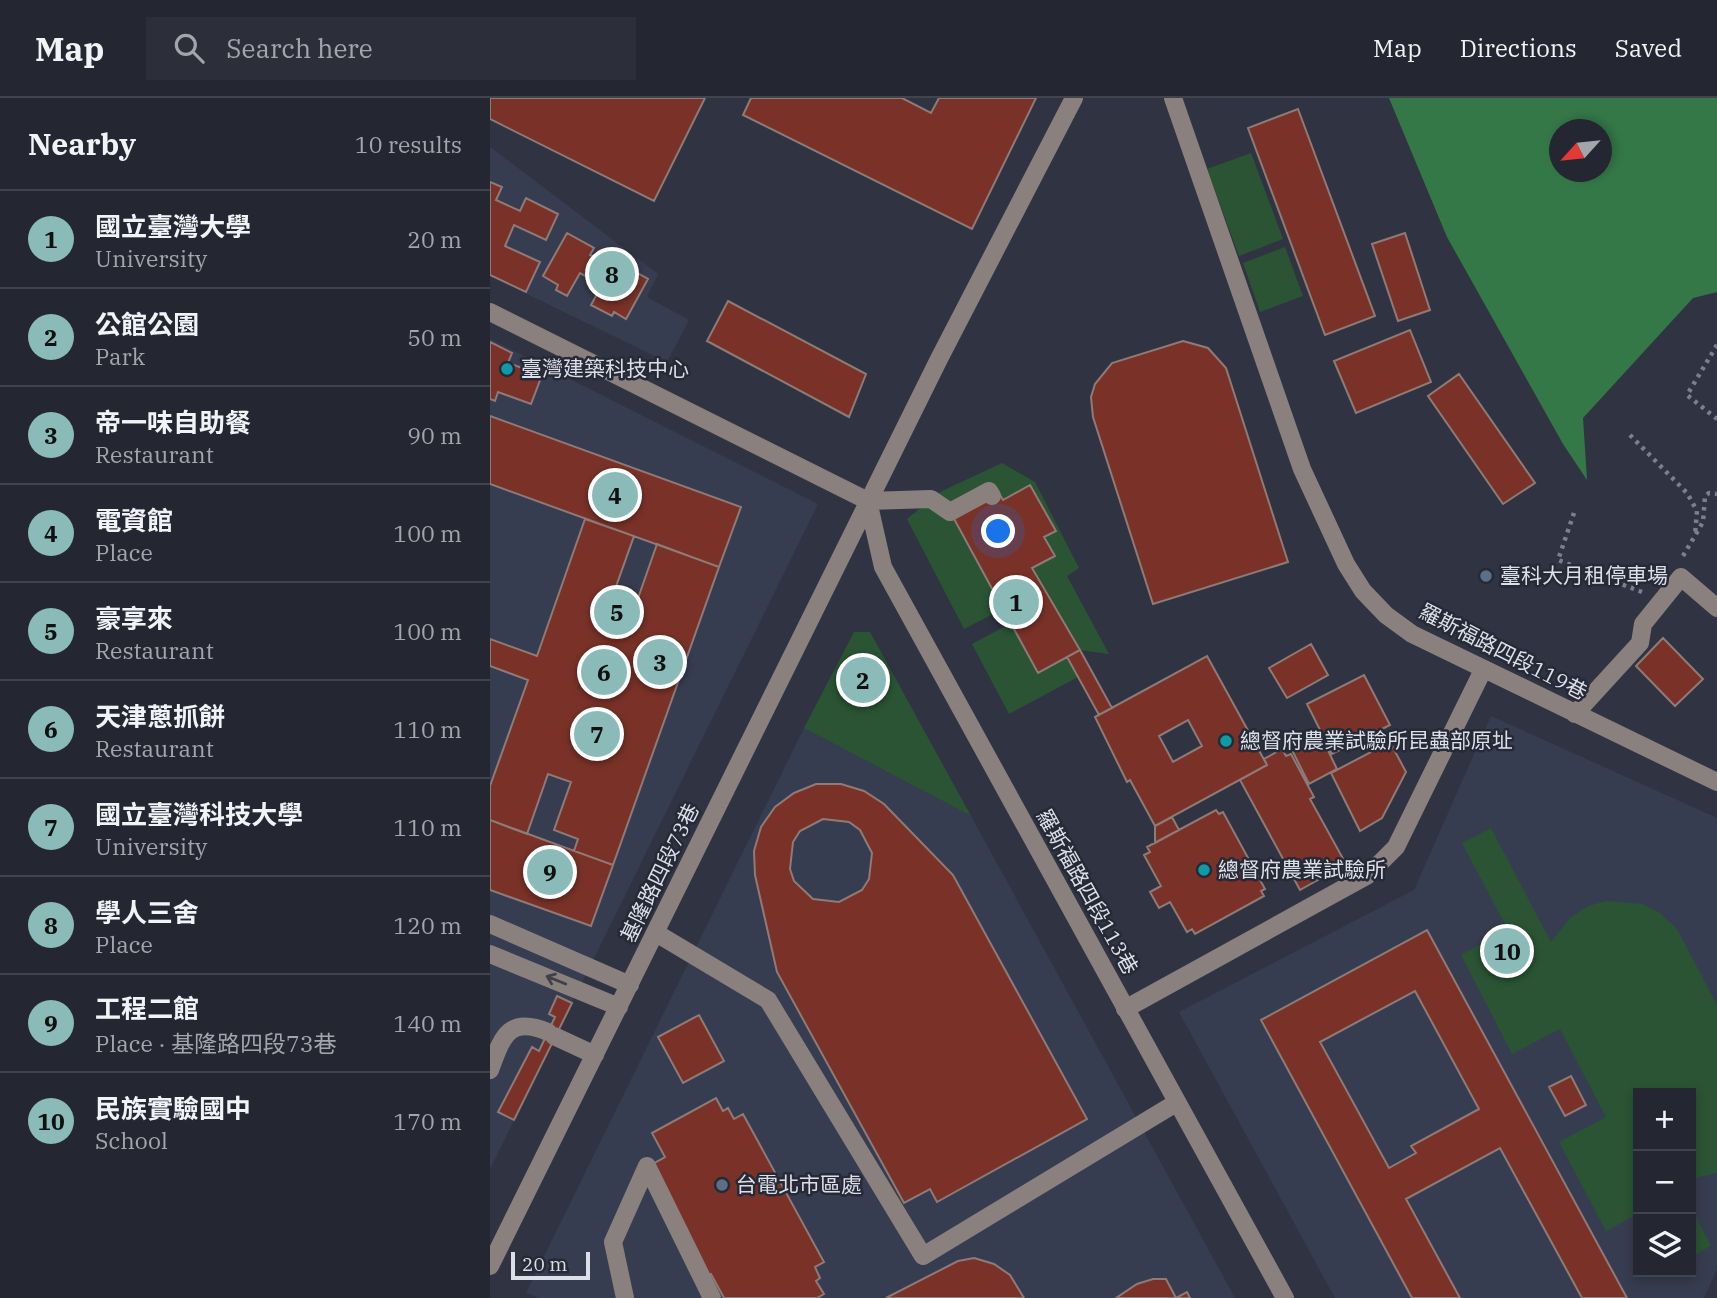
<!DOCTYPE html>
<meta charset="utf-8">
<style>
body{margin:0;font-family:"IBM Plex Serif","Noto Sans TC",serif;background:#2c2f3a;color:#f1f3f6}
.controls{position:absolute;right:21px;bottom:21px;display:grid;overflow:hidden;border-radius:0px;box-shadow:0 4px 10px #0003}
.controls button{width:63px;height:63px;display:grid;place-items:center;padding:0;border:0;border-bottom:2px solid #41444d;background:#242732;color:#f1f3f6;font:35px sans-serif}
.compass{position:absolute;left:1059px;top:21px;width:63px;height:63px;border-radius:50%;background:#242732;box-shadow:0 4px 10px #0003;rotate:243deg}
.scale{position:absolute;left:21px;bottom:18px;width:79px;box-sizing:border-box;padding-left:7px;border:4px solid #dcdfe8;border-top:0;font-size:19px;line-height:24px;white-space:nowrap;color:#dcdfe8;-webkit-text-stroke:5px #262a37;paint-order:stroke}
.you{position:absolute;left:509px;top:434px;width:24px;height:24px;margin:-18px;border:5px solid #fff;border-radius:50%;background:#1a73e8;box-shadow:0 0 0 10px #1a73e833}
.badge{display:grid;place-items:center;width:46px;height:46px;border-radius:50%;background:#8bbbb9;color:#111;font-size:23px;font-weight:700}
.pin{position:absolute;translate:-50% -50%;border:4px solid #fff;box-shadow:0 2px 7px #0006}
.list{margin:0;padding:0;list-style:none}
h2{display:flex;justify-content:space-between;align-items:center;height:91px;margin:0;padding:0 28px;font-size:30px}
h2 small{font-size:23px;font-weight:400;color:#a3a5ac}
.list li{display:grid;grid-template-columns:46px 1fr auto;gap:21px;align-items:center;box-sizing:border-box;height:98px;padding:0 28px;border-top:2px solid #41444d}
.list b{display:block;font-size:26px;white-space:nowrap}
.list p{margin:0;font-size:23px;white-space:nowrap;color:#a3a5ac}
.list em{font-size:23px;font-style:normal;color:#a3a5ac}
.icon{flex:none;width:38px;height:38px;fill:none;stroke:currentColor;stroke-width:2;stroke-linecap:round;stroke-linejoin:round}
.map{position:relative;flex:none;width:1227px;height:1200px;overflow:hidden}
header{display:flex;align-items:center;gap:42px;box-sizing:border-box;height:98px;padding:0 35px;background:#242732;border-bottom:2px solid #41444d}
header strong{font-size:33px}
nav{display:flex;gap:38px;margin-inline-start:auto;font-size:24px}
.search{width:490px;height:63px;background:#2c2f3a;display:flex;align-items:center;gap:18px;box-sizing:border-box;padding:0 24px;border-radius:0px;color:#a3a5ac;font-size:26px}
main{display:flex}
aside{flex:1;background:#242732}
.map>svg:first-child{display:block}
.built{fill:#373d50;fill-rule:evenodd}
.green{fill:#2a5434}
.forest{fill:#357848;fill-rule:evenodd}
.building{fill:#7a3228;stroke:#8e7b77;stroke-width:2;fill-rule:evenodd}
.lines{fill:none;stroke-linecap:round;stroke-linejoin:round}
.path{stroke:#7d808c;stroke-width:4.5;stroke-dasharray:3.5 5;stroke-linecap:butt}
.minor{stroke:#8a817e;stroke-width:18}
.oneway{stroke:#3f4049}
.culture-dot{fill:#0f9aa8;stroke:#262a37;stroke-width:2.5}
.service-dot{fill:#5c6f8a;stroke:#262a37;stroke-width:2.5}
.labels{text-anchor:middle;stroke-width:5;stroke-linejoin:round;paint-order:stroke}
.poi-label{font-size:21px;fill:#dcdfe8;stroke:#262a37;text-anchor:start}
.street-label{font-size:21px;fill:#dcdfe8;stroke:#262a37}
</style>
<header>
<strong>Map</strong>
<div class="search"><svg class="icon" aria-label="search" viewBox="0 0 24 24"><circle cx="10" cy="10" r="6"/><path d="M15 15l6 6"/></svg>Search here</div>
<nav><a>Map</a><a>Directions</a><a>Saved</a></nav>
</header>
<main>
<aside>
<h2>Nearby<small>10 results</small></h2>
<ul class="list">
<li><span class="badge">1</span><div><b>國立臺灣大學</b><p>University</p></div><em>20 m</em></li>
<li><span class="badge">2</span><div><b>公館公園</b><p>Park</p></div><em>50 m</em></li>
<li><span class="badge">3</span><div><b>帝一味自助餐</b><p>Restaurant</p></div><em>90 m</em></li>
<li><span class="badge">4</span><div><b>電資館</b><p>Place</p></div><em>100 m</em></li>
<li><span class="badge">5</span><div><b>豪享來</b><p>Restaurant</p></div><em>100 m</em></li>
<li><span class="badge">6</span><div><b>天津蔥抓餅</b><p>Restaurant</p></div><em>110 m</em></li>
<li><span class="badge">7</span><div><b>國立臺灣科技大學</b><p>University</p></div><em>110 m</em></li>
<li><span class="badge">8</span><div><b>學人三舍</b><p>Place</p></div><em>120 m</em></li>
<li><span class="badge">9</span><div><b>工程二館</b><p>Place · 基隆路四段73巷</p></div><em>140 m</em></li>
<li><span class="badge">10</span><div><b>民族實驗國中</b><p>School</p></div><em>170 m</em></li>
</ul>
</aside>
<div class="map">
<svg width="1227" height="1200" viewBox="0 0 1227 1200">
<rect width="100%" height="100%" fill="#303442"/>
<path class="built" d="M 0,49 L 168,176 L 157,199 L 199,222 L 177,264 L 0,178 Z
M 0,241 L 328,406 L 0,1071 Z
M 1001,618 L 1227,720 L 1227,1171 L 1214,1200 L 845,1200 L 689,914 L 924,792 ZM 1148,995 L 1201,995 L 1201,1174 L 1148,1174 Z
M 314,630 L 481,718 L 745,1200 L 50,1200 L 36,1195 Z"/>
<path class="green" d="M 761,55 L 793,141 L 749,158 L 717,71 Z
M 795,149 L 813,198 L 770,214 L 753,165 Z
M 512,365 L 545,384 L 589,470 L 577,478 L 619,556 L 590,552 L 542,470 L 554,439 L 565,433 L 540,388 L 513,402 L 510,395 L 513,511 L 474,531 L 417,421 L 450,394 Z
M 521,525 L 548,575 L 577,559 L 588,579 L 519,616 L 482,546 Z
M 364,534 L 380,534 L 481,718 L 314,630 Z
M 1001,730 L 1061,844 L 1080,820 L 1098,808 L 1116,803 L 1152,806 L 1170,815 L 1187,831 L 1227,907 L 1227,1075 L 1201,1081 L 1201,995 L 1148,995 L 1148,1116 L 1116,1133 L 1069,1044 L 1116,1019 L 1070,931 L 1022,956 L 971,857 L 1018,832 L 972,745 Z
M 1201,1109 L 1221,1148 L 1201,1159 Z"/>
<path class="forest" d="M 899,0 L 1227,0 L 1227,194 L 1203,200 L 1093,320 L 1097,382 L 1073,346 L 957,139 ZM 1070,32 L 1112,32 L 1112,74 L 1070,74 Z"/>
<path class="building" d="M 0,0 L 215,0 L 164,103 L 0,21 Z
M 261,0 L 412,0 L 441,15 L 449,0 L 546,0 L 482,131 L 253,17 Z
M 808,11 L 885,218 L 835,237 L 758,30 Z
M 0,84 L 12,89 L 6,102 L 30,113 L 36,100 L 68,116 L 56,142 L 24,127 L 15,148 L 50,164 L 36,194 L 0,177 Z
M 77,135 L 104,150 L 100,157 L 119,167 L 122,161 L 158,181 L 136,221 L 124,214 L 122,218 L 101,207 L 112,187 L 90,175 L 77,198 L 66,192 L 68,187 L 53,178 Z
M 915,135 L 940,212 L 908,223 L 882,146 Z
M 238,203 L 376,276 L 359,319 L 217,243 Z
M 920,232 L 941,284 L 866,315 L 844,263 Z
M 693,243 L 718,250 L 736,270 L 798,464 L 663,506 L 603,319 L 601,299 L 605,286 L 622,265 Z
M 0,244 L 22,255 L 18,265 L 52,277 L 41,306 L 8,294 L 5,303 L 0,301 Z
M 969,276 L 1045,385 L 1013,406 L 938,298 Z
M 0,318 L 251,409 L 229,469 L 0,386 Z
M 540,387 L 566,433 L 554,439 L 565,458 L 542,470 L 590,552 L 548,575 L 463,419 L 509,395 L 513,402 Z
M 95,421 L 144,438 L 123,497 L 146,506 L 167,446 L 229,469 L 123,767 L 84,753 L 88,741 L 64,732 L 81,684 L 58,676 L 37,736 L 0,722 L 0,688 L 38,582 L 0,568 L 0,541 L 47,558 Z
M 1173,540 L 1213,581 L 1185,608 L 1146,568 Z
M 821,546 L 838,577 L 797,600 L 779,570 Z
M 590,552 L 622,610 L 609,617 L 577,559 Z
M 717,558 L 777,667 L 665,728 L 640,682 L 637,684 L 605,619 ZM 698,622 L 712,648 L 683,664 L 669,638 Z
M 874,577 L 900,627 L 842,656 L 817,606 Z
M 832,640 L 847,671 L 819,686 L 803,654 Z
M 900,644 L 916,674 L 892,720 L 870,733 L 841,675 Z
M 792,651 L 796,658 L 801,656 L 824,699 L 820,701 L 856,766 L 810,792 L 750,682 L 777,667 L 774,661 Z
M 326,686 L 351,686 L 374,693 L 394,706 L 463,777 L 597,1021 L 447,1104 L 440,1091 L 414,1105 L 287,874 L 265,777 L 264,753 L 271,729 L 285,709 L 304,695 ZM 333,721 L 359,724 L 370,732 L 382,755 L 379,781 L 372,792 L 349,804 L 323,801 L 304,783 L 300,771 L 303,744 L 310,733 Z
M 726,712 L 729,716 L 733,714 L 775,791 L 771,793 L 774,798 L 705,836 L 702,831 L 697,834 L 680,804 L 669,810 L 660,794 L 671,788 L 654,757 L 660,754 L 657,749 Z
M 682,719 L 689,732 L 665,745 L 665,728 Z
M 0,722 L 123,767 L 101,828 L 0,792 Z
M 937,832 L 1137,1200 L 1092,1200 L 1010,1050 L 916,1101 L 970,1200 L 922,1200 L 771,922 ZM 925,893 L 989,1011 L 921,1048 L 926,1055 L 899,1070 L 830,944 Z
M 67,898 L 82,905 L 24,1022 L 8,1014 L 42,949 L 49,953 L 65,919 L 59,916 Z
M 209,917 L 234,963 L 193,985 L 168,939 Z
M 1081,978 L 1096,1007 L 1075,1018 L 1059,989 Z
M 226,1000 L 233,1013 L 238,1010 L 244,1021 L 253,1016 L 334,1164 L 325,1169 L 330,1180 L 326,1183 L 334,1196 L 327,1200 L 234,1200 L 221,1176 L 213,1179 L 161,1067 L 175,1059 L 162,1035 Z
M 484,1160 L 504,1166 L 520,1177 L 534,1200 L 396,1200 L 468,1163 Z
M 663,1181 L 676,1181 L 686,1200 L 697,1194 L 700,1200 L 626,1200 L 647,1186 Z"/>
<g class="lines">
<path class="path" d="M 1227,247 L 1197,297 L 1227,321
M 1140,337 L 1197,395 L 1207,413 L 1205,437
M 1084,415 L 1068,462 L 1152,494
M 1193,458 L 1213,424 L 1215,398 L 1219,395 L 1227,396"/>
<path class="minor" d="M 683,0 L 812,371 L 856,466 L 873,493 L 896,517 L 922,536 L 1227,684
M 0,214 L 378,403 L 441,401 L 460,414 L 499,393 L 502,398
M 378,403 L 393,469 L 795,1200
M 1085,616 L 1150,545 L 1153,526 L 1191,479 L 1227,510
M 0,826 L 140,887
M 166,835 L 278,902 L 433,1158 L 686,1005
M 0,856 L 129,909
M 635,911 L 878,777 L 906,749 L 993,572
M 64,938 L 105,957
M 0,972 C 12,940 18,917 58,934
M 0,1168 L 449,261 L 584,0
M 135,1200 L 123,1144 L 157,1068 L 222,1200"/>
</g>
<defs><path id="oneway-shaft" d="M-6 0H5M1.5-3L5.5 0L1.5 3" fill="none" stroke-width="1.6" stroke-linecap="round" stroke-linejoin="round" transform="scale(1.75)"/></defs>
<use class="oneway" href="#oneway-shaft" transform="translate(66 882) rotate(-158)"/>
<g class="culture-dot">
<circle cx="17" cy="271" r="7"/>
<circle cx="736" cy="643" r="7"/>
<circle cx="714" cy="772" r="7"/>
</g>
<g class="service-dot">
<circle cx="996" cy="478" r="7"/>
<circle cx="232" cy="1087" r="7"/>
</g>
<g class="labels">
<g class="poi-label">
<text x="31" y="278">臺灣建築科技中心</text>
<text x="1010" y="485">臺科大月租停車場</text>
<text x="750" y="650">總督府農業試驗所昆蟲部原址</text>
<text x="728" y="779">總督府農業試驗所</text>
<text x="246" y="1094">台電北市區處</text>
</g>
<g class="street-label">
<text transform="translate(1013 554) rotate(27)" y="7">羅斯福路四段119巷</text>
<text transform="translate(170 775) rotate(-64)" y="7">基隆路四段73巷</text>
<text transform="translate(597 794) rotate(61)" y="7">羅斯福路四段113巷</text>
</g>
</g>
</svg>
<div class="controls">
<button>+</button>
<button>−</button>
<button><svg class="icon" aria-label="layers" viewBox="0 0 24 24"><path d="M12 4l9 5-9 5-9-5zM3 14l9 5 9-5"/></svg></button>
</div>
<svg class="compass" viewBox="-18 -18 36 36"><path d="M0-13l5 13h-10z" fill="#e53935"/><path d="M0 13l5-13h-10z" fill="#a3a5ac"/></svg>
<div class="scale">20 m</div>
<div class="you"></div>
<div class="pin badge" style="left:526px;top:504px">1</div>
<div class="pin badge" style="left:373px;top:582px">2</div>
<div class="pin badge" style="left:170px;top:564px">3</div>
<div class="pin badge" style="left:125px;top:397px">4</div>
<div class="pin badge" style="left:127px;top:514px">5</div>
<div class="pin badge" style="left:114px;top:574px">6</div>
<div class="pin badge" style="left:107px;top:636px">7</div>
<div class="pin badge" style="left:122px;top:176px">8</div>
<div class="pin badge" style="left:60px;top:774px">9</div>
<div class="pin badge" style="left:1017px;top:853px">10</div>
</div>
</main>
